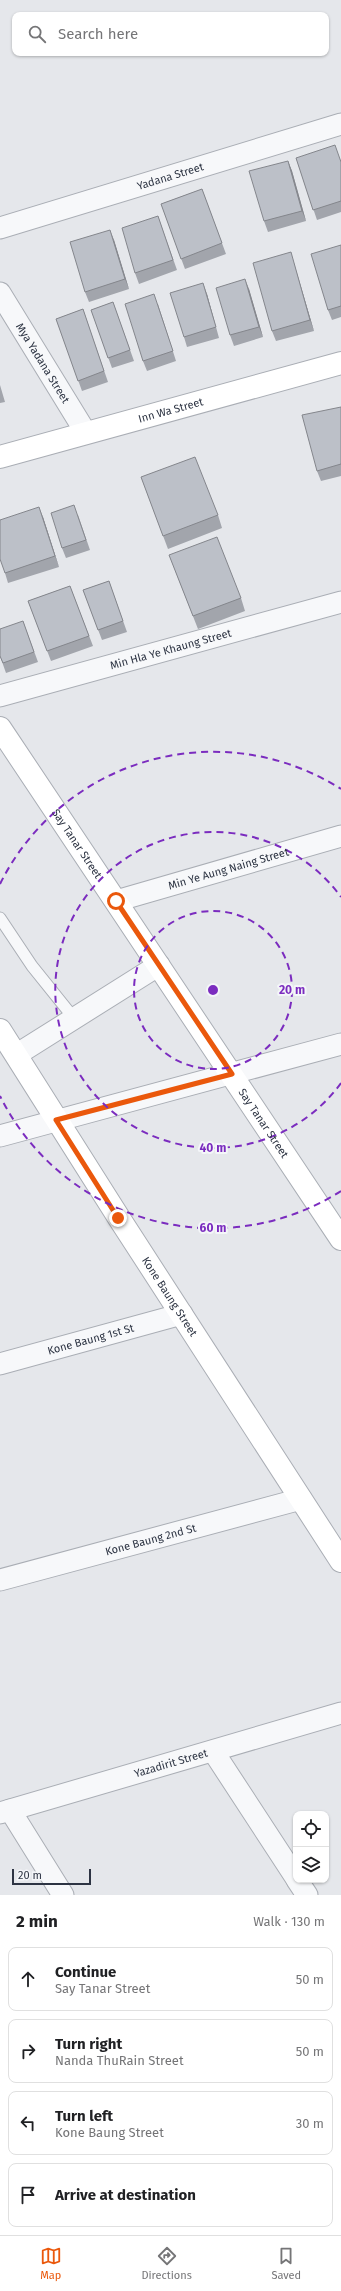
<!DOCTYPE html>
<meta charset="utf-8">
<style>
body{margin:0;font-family:"Fira Sans",sans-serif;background:#f2f2f2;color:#202124}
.controls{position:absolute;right:12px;bottom:12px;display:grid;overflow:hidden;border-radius:8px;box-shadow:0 1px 3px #0004}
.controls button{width:36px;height:36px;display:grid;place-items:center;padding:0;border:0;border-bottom:1px solid #e0e0e0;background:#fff;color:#202124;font:20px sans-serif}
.scale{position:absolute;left:12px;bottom:10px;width:79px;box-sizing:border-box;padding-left:4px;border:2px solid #2d3443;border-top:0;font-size:11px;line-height:14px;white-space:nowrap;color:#2d3443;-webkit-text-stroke:3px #f4f6f9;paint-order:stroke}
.stop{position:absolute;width:12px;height:12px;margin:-9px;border:3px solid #ea580c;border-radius:50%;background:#fff}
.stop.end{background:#ea580c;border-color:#fff;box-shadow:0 1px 4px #0008}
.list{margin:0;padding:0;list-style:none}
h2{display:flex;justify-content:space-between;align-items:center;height:52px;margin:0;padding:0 16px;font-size:17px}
h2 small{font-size:13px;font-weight:400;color:#757577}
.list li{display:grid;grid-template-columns:26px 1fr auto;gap:12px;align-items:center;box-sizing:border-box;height:64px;margin:0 8px 8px;padding:0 8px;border:1px solid #e0e0e0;border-radius:8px}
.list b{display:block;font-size:15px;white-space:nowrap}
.list p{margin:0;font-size:13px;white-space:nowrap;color:#757577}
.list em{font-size:13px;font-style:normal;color:#757577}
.icon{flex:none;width:22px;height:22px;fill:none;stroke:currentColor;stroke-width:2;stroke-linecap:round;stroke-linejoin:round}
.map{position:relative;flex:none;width:341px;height:1895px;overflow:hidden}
.search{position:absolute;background:#fff;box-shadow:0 1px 3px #0004;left:12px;right:12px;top:12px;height:44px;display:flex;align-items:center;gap:10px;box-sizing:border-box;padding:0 14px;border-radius:8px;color:#757577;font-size:15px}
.sheet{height:340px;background:#fff}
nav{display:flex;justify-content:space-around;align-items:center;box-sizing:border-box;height:56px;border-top:1px solid #e0e0e0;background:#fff;font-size:11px;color:#757577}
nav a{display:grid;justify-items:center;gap:2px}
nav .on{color:#ea580c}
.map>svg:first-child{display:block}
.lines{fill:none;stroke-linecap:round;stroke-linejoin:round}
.lane-casing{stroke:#aaaeb5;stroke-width:13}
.street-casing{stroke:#aaaeb5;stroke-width:23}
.secondary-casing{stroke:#aaaeb5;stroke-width:24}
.lane{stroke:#f7f8fa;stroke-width:11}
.street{stroke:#f7f8fa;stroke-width:21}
.secondary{stroke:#fff;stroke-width:22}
.wall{fill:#a2a5ac}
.shaded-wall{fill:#84868c}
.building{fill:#bcc0c8;stroke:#84868c}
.route{stroke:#ea580c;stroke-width:5}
.ring{fill:none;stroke:#7b2cbf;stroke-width:2;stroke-dasharray:7 5}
.labels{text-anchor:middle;stroke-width:4;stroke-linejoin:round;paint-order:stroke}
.street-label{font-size:11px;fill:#2d3443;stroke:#f4f6f9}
.centre{fill:#7b2cbf;stroke:#f4f6f9;stroke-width:2}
.ring-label{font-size:12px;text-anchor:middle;font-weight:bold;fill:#7b2cbf;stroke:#f4f6f9;stroke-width:4;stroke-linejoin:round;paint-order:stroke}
</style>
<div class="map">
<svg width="341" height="1895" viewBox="0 0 341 1895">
<rect width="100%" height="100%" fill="#e5e7eb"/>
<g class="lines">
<g class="lane-casing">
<path id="lane" d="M 0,918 L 32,966 L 73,1017"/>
</g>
<g class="street-casing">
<g id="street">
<path id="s1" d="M 0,228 L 341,124"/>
<path id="s2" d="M 0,293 L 86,433"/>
<path id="s3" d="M 0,696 L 341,602"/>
<path id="s4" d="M 116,901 L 341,836"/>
<path d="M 16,1055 L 159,965"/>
<path d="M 0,1136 L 341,1044"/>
<path id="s5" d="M 0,1364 L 182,1314"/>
<path id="s6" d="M 0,1580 L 301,1499"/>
<path d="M 213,1751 L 296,1878"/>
<path d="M 10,1810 L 63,1895"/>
<path id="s7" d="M 0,1813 L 341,1713"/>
<path d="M 297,1880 L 307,1895"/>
</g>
</g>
<g class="secondary-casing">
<g id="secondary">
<path id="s8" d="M 0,457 L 341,363"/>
<path id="s9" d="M 0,728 L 341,1239"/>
<path id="s10" d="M 0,1030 L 119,1218 L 341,1561"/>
</g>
</g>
<use href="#lane" class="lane"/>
<use href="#street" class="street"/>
<use href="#secondary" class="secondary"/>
</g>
<path class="wall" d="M 296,158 L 341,161 L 341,212 L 317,220 Z
M 288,161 L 292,171 L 306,221 L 268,232 L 264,221 Z
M 202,189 L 226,254 L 185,269 L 161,204 Z
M 158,216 L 177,270 L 139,284 L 135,273 Z
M 114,240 L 129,289 L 89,302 L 85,292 Z
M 341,245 L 341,317 L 332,320 L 328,310 Z
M 294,263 L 314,331 L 276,341 L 272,331 Z
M 249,289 L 263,337 L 234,346 L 230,335 Z
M 207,294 L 219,338 L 187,347 L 184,337 Z
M 113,302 L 134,361 L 112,368 L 91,310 Z
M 158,304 L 176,361 L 147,371 L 143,361 Z
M 83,309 L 108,382 L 82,391 L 56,319 Z
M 0,385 L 5,402 L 0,403 Z
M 341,407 L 341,476 L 321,481 L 317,471 Z
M 141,477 L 218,515 L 222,528 L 168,549 Z
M 78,515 L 90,550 L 66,558 L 62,548 Z
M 43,517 L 59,567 L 8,583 L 5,573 Z
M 169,555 L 241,598 L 245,611 L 198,629 Z
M 109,581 L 127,632 L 102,640 L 83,590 Z
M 70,586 L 93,646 L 51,661 L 28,601 Z
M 23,621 L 38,662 L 6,673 L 0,656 Z"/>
<path class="shaded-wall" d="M 288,161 L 292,171 L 306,221 L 302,211 Z
M 110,230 L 114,240 L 129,289 L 125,279 Z
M 291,252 L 294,263 L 314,331 L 310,320 Z
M 245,279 L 249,289 L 263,337 L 259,327 Z
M 203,283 L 207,294 L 219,338 L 216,327 Z
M 39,507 L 43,517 L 59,567 L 55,556 Z"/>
<path class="building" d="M 335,145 L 341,162 L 341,201 L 313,210 L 296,158 Z
M 288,161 L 302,211 L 264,221 L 249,171 Z
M 202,189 L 222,243 L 181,259 L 161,204 Z
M 158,216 L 173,260 L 135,273 L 122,228 Z
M 110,230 L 125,279 L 85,292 L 70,242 Z
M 341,245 L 341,306 L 328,310 L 311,254 Z
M 291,252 L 310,320 L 272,331 L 253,263 Z
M 245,279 L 259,327 L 230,335 L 216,288 Z
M 203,283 L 216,327 L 184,337 L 170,293 Z
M 154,294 L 173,351 L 143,361 L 125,304 Z
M 113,302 L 130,350 L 108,358 L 91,310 Z
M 83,309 L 104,371 L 78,381 L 56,319 Z
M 341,407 L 341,464 L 317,471 L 302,415 Z
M 195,457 L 218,515 L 163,536 L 141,477 Z
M 74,505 L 86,540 L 62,548 L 51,513 Z
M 39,507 L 55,556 L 5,573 L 0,559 L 0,520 Z
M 217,537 L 241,598 L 193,616 L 169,555 Z
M 109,581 L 123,621 L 98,630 L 83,590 Z
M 70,586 L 89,636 L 47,651 L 28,601 Z
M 23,621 L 34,652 L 3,663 L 0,656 L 0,629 Z"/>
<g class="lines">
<path class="route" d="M 116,901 L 232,1074 L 56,1120 L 118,1218"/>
</g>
<g class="ring">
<circle cx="213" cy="990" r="79"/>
<path d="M341 1083A158 158 0 1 1 341 897"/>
<path d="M341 1191A238 238 0 0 1 0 1096M0 884A238 238 0 0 1 341 789"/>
</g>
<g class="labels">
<g class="street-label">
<text dy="4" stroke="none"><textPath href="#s1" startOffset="178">Yadana Street</textPath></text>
<text dy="4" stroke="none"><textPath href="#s2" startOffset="82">Mya Yadana Street</textPath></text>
<text dy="4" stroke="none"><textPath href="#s8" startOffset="177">Inn Wa Street</textPath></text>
<text dy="4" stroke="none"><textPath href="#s3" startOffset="177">Min Hla Ye Khaung Street</textPath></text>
<text dy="4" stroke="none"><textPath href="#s9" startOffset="139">Say Tanar Street</textPath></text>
<text dy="4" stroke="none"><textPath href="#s4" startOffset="117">Min Ye Aung Naing Street</textPath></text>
<text dy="4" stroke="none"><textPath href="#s9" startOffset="475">Say Tanar Street</textPath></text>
<text dy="4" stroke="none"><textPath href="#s10" startOffset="316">Kone Baung Street</textPath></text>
<text dy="4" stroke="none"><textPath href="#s5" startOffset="94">Kone Baung 1st St</textPath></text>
<text dy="4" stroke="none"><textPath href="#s6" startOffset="156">Kone Baung 2nd St</textPath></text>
<text dy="4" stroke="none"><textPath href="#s7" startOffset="178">Yazadirit Street</textPath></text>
</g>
</g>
<circle cx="213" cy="990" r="6" class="centre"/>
<g class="ring-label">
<text x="292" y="994">20 m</text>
<text x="213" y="1152">40 m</text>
<text x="213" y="1232">60 m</text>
</g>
</svg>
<div class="controls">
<button><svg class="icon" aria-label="locate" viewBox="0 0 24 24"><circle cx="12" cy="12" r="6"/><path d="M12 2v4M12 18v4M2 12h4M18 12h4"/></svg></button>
<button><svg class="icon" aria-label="layers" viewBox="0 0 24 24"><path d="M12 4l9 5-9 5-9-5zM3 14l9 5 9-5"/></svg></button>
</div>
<div class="scale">20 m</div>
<div class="stop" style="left:116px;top:901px"></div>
<div class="stop end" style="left:118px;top:1218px"></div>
<div class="search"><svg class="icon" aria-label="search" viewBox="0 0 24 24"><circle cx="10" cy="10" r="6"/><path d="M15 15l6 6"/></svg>Search here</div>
</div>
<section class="sheet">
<h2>2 min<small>Walk · 130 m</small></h2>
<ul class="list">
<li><svg class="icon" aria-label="ahead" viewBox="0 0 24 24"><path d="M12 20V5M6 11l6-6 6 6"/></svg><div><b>Continue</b><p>Say Tanar Street</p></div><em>50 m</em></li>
<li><svg class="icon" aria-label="right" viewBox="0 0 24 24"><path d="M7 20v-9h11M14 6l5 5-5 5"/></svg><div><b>Turn right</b><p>Nanda ThuRain Street</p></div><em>50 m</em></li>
<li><svg class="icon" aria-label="left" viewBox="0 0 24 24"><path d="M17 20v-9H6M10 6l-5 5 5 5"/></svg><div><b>Turn left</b><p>Kone Baung Street</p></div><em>30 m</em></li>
<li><svg class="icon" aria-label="arrive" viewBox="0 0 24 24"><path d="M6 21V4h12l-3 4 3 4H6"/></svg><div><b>Arrive at destination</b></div></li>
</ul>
</section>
<nav>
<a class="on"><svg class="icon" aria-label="map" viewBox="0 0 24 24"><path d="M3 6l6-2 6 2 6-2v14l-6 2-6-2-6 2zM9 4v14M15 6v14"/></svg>Map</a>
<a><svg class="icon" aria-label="directions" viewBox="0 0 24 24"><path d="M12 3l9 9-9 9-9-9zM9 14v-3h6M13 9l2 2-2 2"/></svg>Directions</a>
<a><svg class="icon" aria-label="saved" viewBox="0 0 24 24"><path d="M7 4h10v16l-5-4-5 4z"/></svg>Saved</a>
</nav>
